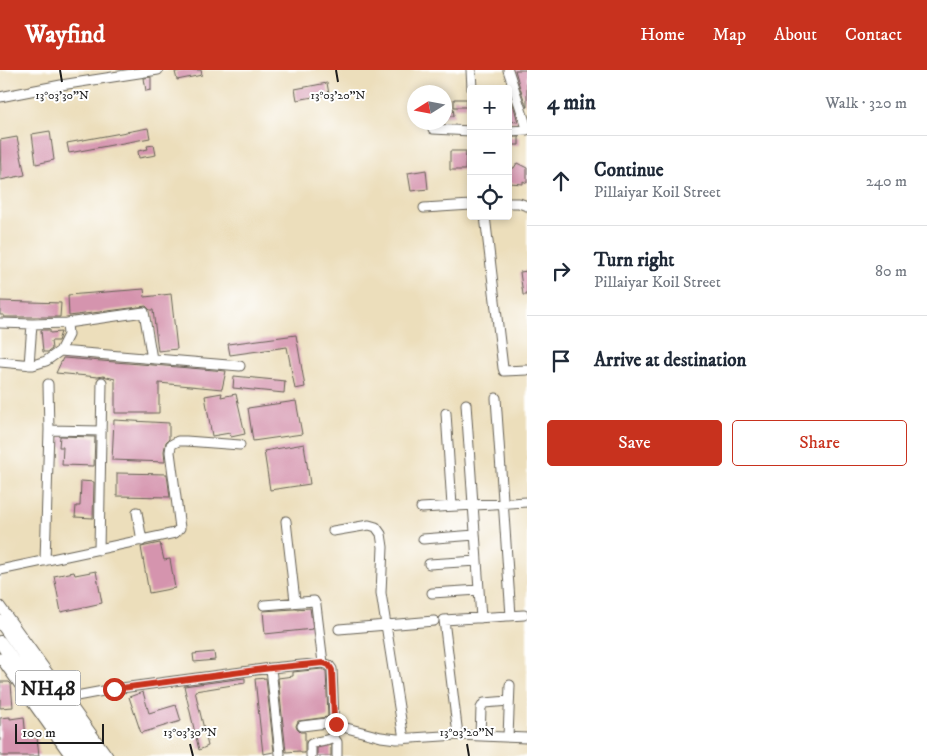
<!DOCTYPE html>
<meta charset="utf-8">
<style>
body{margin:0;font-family:"IM FELL DW Pica",serif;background:#f6f6f7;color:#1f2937}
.controls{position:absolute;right:15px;top:15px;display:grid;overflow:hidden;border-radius:5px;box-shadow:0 2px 8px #0003}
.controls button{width:45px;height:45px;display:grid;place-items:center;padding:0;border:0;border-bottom:1px solid #e0e1e3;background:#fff;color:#1f2937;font:25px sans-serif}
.compass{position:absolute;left:407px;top:15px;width:45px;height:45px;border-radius:50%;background:#fff;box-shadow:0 2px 8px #0003;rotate:259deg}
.scale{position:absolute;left:15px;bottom:12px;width:89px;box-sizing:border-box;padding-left:5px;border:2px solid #1c1c1c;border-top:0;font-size:14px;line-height:18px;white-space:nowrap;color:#1c1c1c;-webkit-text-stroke:4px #fff;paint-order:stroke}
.stop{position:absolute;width:15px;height:15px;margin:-11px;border:4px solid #c8321e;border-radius:50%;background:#fff}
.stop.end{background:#c8321e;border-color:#fff;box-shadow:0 1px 5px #0008}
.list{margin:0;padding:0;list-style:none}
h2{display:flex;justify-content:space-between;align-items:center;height:65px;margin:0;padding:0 20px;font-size:21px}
h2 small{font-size:16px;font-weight:400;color:#747a83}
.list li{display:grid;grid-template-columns:32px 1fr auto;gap:15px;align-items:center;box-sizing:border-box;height:90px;padding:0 20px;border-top:1px solid #e0e1e3}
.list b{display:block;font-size:19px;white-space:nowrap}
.list p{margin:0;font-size:16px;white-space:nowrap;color:#747a83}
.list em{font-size:16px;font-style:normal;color:#747a83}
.actions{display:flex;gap:10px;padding:15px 20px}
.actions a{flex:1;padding:11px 0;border:1px solid #c8321e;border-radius:5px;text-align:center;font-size:18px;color:#c8321e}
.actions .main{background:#c8321e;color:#fff}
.icon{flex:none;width:28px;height:28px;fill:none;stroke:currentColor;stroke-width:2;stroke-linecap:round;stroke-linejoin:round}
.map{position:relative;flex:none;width:527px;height:686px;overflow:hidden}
header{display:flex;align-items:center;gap:30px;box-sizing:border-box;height:70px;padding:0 25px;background:#c8321e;color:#fff}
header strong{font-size:24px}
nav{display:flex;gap:28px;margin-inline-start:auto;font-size:18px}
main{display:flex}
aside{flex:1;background:#fff}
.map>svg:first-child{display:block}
.building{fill:#d594ae}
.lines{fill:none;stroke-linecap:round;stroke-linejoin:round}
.minor-casing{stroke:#656054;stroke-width:11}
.highway-casing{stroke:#656054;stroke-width:14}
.minor{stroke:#fff;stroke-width:9}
.highway{stroke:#fff;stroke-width:12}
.route{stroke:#c8321e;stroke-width:6}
.ticks{fill:none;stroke:#1c1c1c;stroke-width:2}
.labels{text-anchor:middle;stroke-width:4;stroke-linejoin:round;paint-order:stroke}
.shield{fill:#fff;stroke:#606060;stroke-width:1}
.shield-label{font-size:20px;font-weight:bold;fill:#1c1c1c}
.ticks-label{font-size:12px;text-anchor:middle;fill:#1c1c1c;stroke:#fff;stroke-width:4;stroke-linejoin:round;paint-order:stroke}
</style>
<header>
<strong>Wayfind</strong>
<nav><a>Home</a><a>Map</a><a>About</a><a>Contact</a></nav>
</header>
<main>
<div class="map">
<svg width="527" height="686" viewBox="0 0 527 686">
<rect width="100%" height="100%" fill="#fff"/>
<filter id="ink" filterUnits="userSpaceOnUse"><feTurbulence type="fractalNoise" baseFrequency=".02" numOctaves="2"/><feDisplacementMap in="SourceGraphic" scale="10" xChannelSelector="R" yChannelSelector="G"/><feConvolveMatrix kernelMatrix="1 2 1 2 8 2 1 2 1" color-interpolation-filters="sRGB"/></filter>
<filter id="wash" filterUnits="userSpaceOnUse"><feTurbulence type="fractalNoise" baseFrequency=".0096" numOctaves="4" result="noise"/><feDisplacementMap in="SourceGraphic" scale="20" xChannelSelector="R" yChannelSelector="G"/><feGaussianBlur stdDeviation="1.12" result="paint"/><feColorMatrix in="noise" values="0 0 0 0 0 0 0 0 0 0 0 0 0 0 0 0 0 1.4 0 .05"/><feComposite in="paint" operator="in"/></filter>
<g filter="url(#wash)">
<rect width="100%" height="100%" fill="#ecdebb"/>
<g id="blocks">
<path class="building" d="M 183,0 L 201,0 L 202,5 L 177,10 L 175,2 Z
M 515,0 L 527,0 L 527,38 L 520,18 Z
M 151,7 L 151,20 L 146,21 L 144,8 Z
M 327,13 L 329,24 L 297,30 L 295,19 Z
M 454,29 L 467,29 L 466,37 L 454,37 Z
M 508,34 L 513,34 L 518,52 L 508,51 Z
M 444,38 L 453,38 L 454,46 L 444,46 Z
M 148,58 L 150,68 L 69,83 L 67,73 Z
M 50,61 L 54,90 L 36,94 L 32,64 Z
M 17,67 L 25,105 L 1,110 L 0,70 Z
M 508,67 L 519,67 L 519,75 L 508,75 Z
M 154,75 L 156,85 L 139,88 L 138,81 L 148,79 L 147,76 Z
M 450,81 L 466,81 L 465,100 L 450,100 Z
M 517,93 L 527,98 L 527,113 L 523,111 L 523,114 L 509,113 L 510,98 L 514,98 Z
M 426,100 L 428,119 L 411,121 L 408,103 Z
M 527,201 L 527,225 L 523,225 L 520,202 Z
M 144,219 L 145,227 L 171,224 L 177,279 L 158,281 L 153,240 L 150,240 L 146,236 L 69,246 L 68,225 Z
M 0,231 L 61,233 L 60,247 L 4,247 L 4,245 L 0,245 Z
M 41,260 L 50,260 L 50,263 L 61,262 L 58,271 L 51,271 L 52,279 L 48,282 L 43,282 Z
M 296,265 L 305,317 L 295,319 L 287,277 L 230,285 L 228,274 Z
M 63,288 L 153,295 L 226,301 L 222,319 L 159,313 L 159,343 L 115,343 L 115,309 L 103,306 L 98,307 L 56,303 Z
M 234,306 L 285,311 L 284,323 L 233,318 Z
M 222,323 L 221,327 L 236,324 L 245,364 L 231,367 L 230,363 L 212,366 L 205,326 Z
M 296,331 L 302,364 L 253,371 L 248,338 Z
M 114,350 L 169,353 L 169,369 L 166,372 L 164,381 L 165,392 L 112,390 Z
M 60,366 L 95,367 L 94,396 L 62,395 L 63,377 L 59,377 Z
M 304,374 L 310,414 L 270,420 L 264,381 Z
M 117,403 L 167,404 L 170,427 L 117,426 Z
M 81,411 L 94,412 L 93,448 L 75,447 L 76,436 L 80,436 Z
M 160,473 L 164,490 L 170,489 L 175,518 L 149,523 L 141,477 Z
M 96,501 L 102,533 L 61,542 L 54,506 L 74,502 L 75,505 Z
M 310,538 L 313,559 L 265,564 L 263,541 Z
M 214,582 L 215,590 L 194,592 L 193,584 Z
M 322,599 L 326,601 L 328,647 L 298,651 L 296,656 L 297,659 L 300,662 L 305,662 L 305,683 L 301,683 L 300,681 L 286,682 L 278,608 L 293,606 L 293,602 Z
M 245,608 L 245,613 L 195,621 L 208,676 L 199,680 L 184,616 Z
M 266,608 L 274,682 L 263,684 L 255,609 Z
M 0,612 L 9,612 L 11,614 L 13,637 L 0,638 Z
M 143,622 L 149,643 L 176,635 L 181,651 L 141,663 L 129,627 Z
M 10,647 L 10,649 L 24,647 L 26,668 L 37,667 L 39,686 L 0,686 L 0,648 Z
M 331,675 L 331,686 L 317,686 L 317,678 Z"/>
</g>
</g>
<g filter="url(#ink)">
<use href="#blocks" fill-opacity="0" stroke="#656054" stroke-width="1"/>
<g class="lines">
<g class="minor-casing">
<path id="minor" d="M 471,0 L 472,19
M 508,0 L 527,58
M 0,27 L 61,15 L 158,0
M 433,59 L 471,61
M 508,61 L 527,60
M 508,133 L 519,133 L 527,136
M 424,138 L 471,135
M 485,146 L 503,298 L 504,301 L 527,300
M 0,253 L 32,254 L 29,295
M 32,254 L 67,253 L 144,242 L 152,289
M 60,281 L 240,296
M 0,292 L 33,295 L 46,291 L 60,281 L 68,265 L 67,253
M 496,328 L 511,546
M 466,334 L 481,548
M 446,343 L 452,436
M 49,360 L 101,361
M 421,438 L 527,432
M 137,442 L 142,471
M 286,451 L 295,531
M 333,461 L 369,455 L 376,457 L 381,464 L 383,477 L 381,523 L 404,669
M 423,469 L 475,465
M 99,480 L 102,312
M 45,491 L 49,360 L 48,314
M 429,494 L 477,491
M 0,500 L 175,463 L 180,458 L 170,382 L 171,375 L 178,371 L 186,371 L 240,375
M 432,523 L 479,520
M 264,535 L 314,531 L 316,535 L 323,593
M 0,536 L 108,686
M 339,559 L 434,551
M 0,588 L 70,686
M 271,598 L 280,684
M 60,634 L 71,627 L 114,619 L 271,598 L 323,593 L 329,595 L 332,599 L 334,650 L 339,656 L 381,667 L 397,669 L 458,665 L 527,668
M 302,656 L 335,652
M 458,665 L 444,550 L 524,545
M 480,666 L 481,638 L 484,633 L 509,631
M 333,667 L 337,672 L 337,686
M 508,667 L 510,615
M 311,686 L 311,674 C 327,666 329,677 337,656"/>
</g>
<g class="highway-casing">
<path id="highway" d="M 0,551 L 96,686
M 0,572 L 82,686"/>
</g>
<use href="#minor" class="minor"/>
<use href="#highway" class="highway"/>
</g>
</g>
<g class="lines" filter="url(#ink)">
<path class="route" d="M 114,619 L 271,598 L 323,593 L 329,595 L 332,600 L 334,649 L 336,654"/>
</g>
<path class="ticks" d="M 60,0 L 62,12M 336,0 L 338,12M 190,674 L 193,686M 467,674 L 469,686"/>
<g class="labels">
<rect class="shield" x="15.5" y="600.5" width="65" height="35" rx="4"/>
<g class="shield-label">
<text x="48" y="625">NH48</text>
</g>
</g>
<g class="ticks-label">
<text x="62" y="29">13°03'30"N</text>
<text x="338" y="29">13°03'20"N</text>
<text x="190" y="666">13°03'30"N</text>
<text x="467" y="666">13°03'20"N</text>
</g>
</svg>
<div class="controls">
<button>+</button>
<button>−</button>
<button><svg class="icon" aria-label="locate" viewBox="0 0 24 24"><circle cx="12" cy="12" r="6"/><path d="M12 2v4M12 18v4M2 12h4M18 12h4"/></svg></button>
</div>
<svg class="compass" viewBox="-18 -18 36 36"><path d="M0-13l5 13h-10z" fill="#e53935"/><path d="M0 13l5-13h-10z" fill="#747a83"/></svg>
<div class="scale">100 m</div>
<div class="stop" style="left:114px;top:619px"></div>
<div class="stop end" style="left:336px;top:654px"></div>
</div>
<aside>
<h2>4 min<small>Walk · 320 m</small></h2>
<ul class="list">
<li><svg class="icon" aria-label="ahead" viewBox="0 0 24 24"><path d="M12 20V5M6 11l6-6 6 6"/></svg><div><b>Continue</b><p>Pillaiyar Koil Street</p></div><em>240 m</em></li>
<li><svg class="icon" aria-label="right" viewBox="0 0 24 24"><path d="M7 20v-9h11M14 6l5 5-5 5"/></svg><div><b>Turn right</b><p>Pillaiyar Koil Street</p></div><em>80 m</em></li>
<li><svg class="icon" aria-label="arrive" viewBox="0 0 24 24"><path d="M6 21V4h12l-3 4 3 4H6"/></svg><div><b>Arrive at destination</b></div></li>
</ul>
<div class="actions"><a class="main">Save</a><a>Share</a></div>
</aside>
</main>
